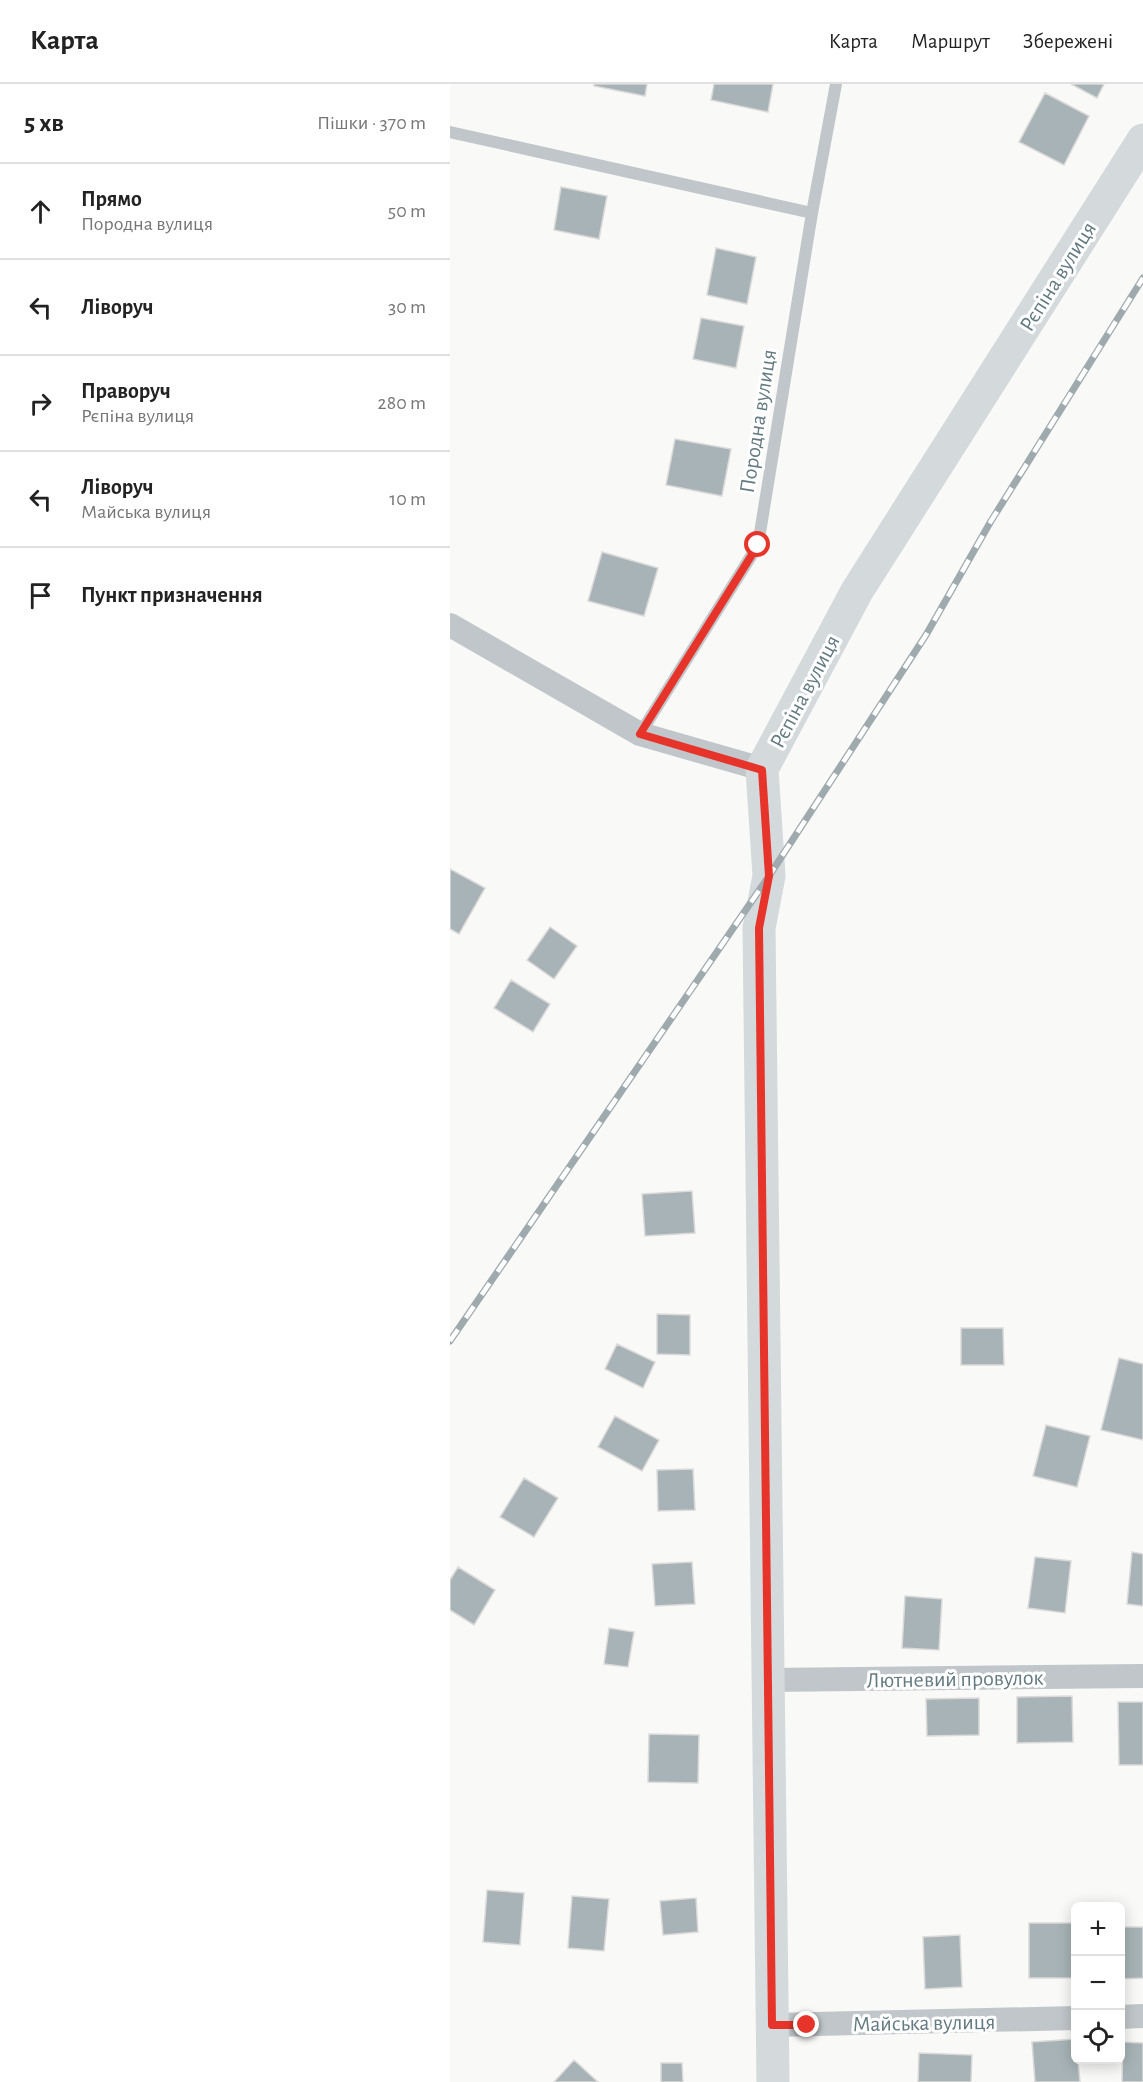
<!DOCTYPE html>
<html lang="uk">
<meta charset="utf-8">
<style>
body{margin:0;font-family:"Alegreya Sans",sans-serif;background:#f6f6f6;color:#222}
.controls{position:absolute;right:18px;bottom:18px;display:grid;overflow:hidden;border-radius:9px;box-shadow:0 3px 15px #0003}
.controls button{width:54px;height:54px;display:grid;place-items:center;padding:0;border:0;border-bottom:2px solid #e0e0e0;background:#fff;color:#222;font:30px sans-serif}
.stop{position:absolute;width:18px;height:18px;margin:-14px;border:4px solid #e6342a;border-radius:50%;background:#fff}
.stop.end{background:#e6342a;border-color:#fff;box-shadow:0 2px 6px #0008}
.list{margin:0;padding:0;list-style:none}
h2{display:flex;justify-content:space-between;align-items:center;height:78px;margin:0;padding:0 24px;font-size:26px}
h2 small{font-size:20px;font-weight:400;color:#767676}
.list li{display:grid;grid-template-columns:39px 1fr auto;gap:18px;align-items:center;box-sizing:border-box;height:96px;padding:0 24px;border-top:2px solid #e0e0e0}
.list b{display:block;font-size:22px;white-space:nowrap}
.list p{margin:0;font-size:20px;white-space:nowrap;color:#767676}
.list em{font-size:20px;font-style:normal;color:#767676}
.icon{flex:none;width:33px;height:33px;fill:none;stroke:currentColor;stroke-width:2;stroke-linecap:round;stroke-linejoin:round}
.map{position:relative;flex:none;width:693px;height:1998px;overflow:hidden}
header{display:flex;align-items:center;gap:36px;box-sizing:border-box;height:84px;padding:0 30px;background:#fff;border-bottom:2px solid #e0e0e0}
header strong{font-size:28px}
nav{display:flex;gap:33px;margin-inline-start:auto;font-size:21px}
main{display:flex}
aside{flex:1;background:#fff}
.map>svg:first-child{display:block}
.building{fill:#a7b3b6;stroke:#dbdad9;stroke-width:1.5}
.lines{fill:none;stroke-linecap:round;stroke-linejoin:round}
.lane{stroke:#c0c6c9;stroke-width:12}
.street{stroke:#c0c6c9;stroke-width:24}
.secondary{stroke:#d4d9dc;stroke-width:33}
.rail-casing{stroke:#9faaae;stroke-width:7}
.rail{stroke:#fff;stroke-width:4.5;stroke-dasharray:14;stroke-linecap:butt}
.route{stroke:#e6342a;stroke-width:8}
.labels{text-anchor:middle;stroke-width:6;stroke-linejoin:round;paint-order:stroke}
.street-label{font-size:22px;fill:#647a82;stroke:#fff}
</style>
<header>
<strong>Карта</strong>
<nav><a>Карта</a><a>Маршрут</a><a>Збережені</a></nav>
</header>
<main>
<aside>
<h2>5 хв<small>Пішки · 370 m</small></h2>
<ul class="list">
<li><svg class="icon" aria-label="ahead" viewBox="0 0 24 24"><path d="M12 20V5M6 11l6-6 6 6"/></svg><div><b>Прямо</b><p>Породна вулиця</p></div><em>50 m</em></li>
<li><svg class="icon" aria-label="left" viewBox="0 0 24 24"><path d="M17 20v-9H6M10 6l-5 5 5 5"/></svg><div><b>Ліворуч</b></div><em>30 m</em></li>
<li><svg class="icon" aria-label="right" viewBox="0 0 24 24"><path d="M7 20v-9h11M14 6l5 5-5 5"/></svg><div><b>Праворуч</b><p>Рєпіна вулиця</p></div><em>280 m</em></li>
<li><svg class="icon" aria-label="left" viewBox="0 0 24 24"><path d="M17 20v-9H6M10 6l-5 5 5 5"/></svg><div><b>Ліворуч</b><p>Майська вулиця</p></div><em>10 m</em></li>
<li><svg class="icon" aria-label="arrive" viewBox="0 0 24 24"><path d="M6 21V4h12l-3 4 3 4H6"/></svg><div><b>Пункт призначення</b></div></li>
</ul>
</aside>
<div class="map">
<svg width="693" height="1998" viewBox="0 0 693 1998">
<rect width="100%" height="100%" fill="#f9f9f7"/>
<path class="building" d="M 144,0 L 197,0 L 195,12 L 144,2 Z
M 264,0 L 323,0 L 318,28 L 261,16 Z
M 621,0 L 654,0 L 647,14 Z
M 595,9 L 639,32 L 614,81 L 569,58 Z
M 111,103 L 157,112 L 149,155 L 104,146 Z
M 266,164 L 306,173 L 297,220 L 257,211 Z
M 251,234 L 294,242 L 286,284 L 243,275 Z
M 225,355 L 281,365 L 272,412 L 216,401 Z
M 152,468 L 208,484 L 194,532 L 138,517 Z
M 0,785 L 35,804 L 9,850 L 0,845 Z
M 100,843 L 127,862 L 104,895 L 77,876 Z
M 61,896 L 100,920 L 83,948 L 44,924 Z
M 242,1107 L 245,1149 L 195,1152 L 192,1110 Z
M 207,1230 L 240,1231 L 240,1271 L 207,1270 Z
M 511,1244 L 553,1244 L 554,1281 L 511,1281 Z
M 167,1260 L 205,1278 L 193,1304 L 155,1285 Z
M 669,1274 L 693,1280 L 693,1356 L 651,1346 Z
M 165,1332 L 209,1356 L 192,1387 L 148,1363 Z
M 596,1341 L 640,1352 L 627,1403 L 583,1392 Z
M 243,1385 L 245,1426 L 208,1427 L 207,1386 Z
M 74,1394 L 108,1414 L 84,1453 L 50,1433 Z
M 682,1468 L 693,1470 L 693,1522 L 677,1520 Z
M 585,1473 L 621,1477 L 615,1529 L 578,1524 Z
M 242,1478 L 245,1520 L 205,1522 L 202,1480 Z
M 8,1483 L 45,1506 L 24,1541 L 0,1526 L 0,1496 Z
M 455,1512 L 492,1515 L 489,1566 L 452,1564 Z
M 159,1544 L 184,1548 L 178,1583 L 154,1580 Z
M 622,1612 L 623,1658 L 567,1659 L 567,1613 Z
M 529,1614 L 529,1651 L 477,1652 L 476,1615 Z
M 668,1618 L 693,1618 L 693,1681 L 669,1681 Z
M 199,1650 L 249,1651 L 248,1699 L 198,1698 Z
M 37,1806 L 74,1809 L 70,1861 L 33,1858 Z
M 122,1812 L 159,1815 L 154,1867 L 118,1864 Z
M 246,1814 L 248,1848 L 213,1851 L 210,1817 Z
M 579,1839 L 626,1839 L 626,1894 L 579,1894 Z
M 670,1843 L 693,1843 L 693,1894 L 670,1895 Z
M 510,1851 L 512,1903 L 475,1905 L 473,1853 Z
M 626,1955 L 626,1976 L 628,1976 L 630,1998 L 585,1998 L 582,1958 Z
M 673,1958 L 693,1959 L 693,1998 L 672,1998 Z
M 469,1969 L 522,1971 L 521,1998 L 468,1998 Z
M 124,1976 L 148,1998 L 104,1998 Z
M 211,1979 L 232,1979 L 233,1998 L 211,1998 Z"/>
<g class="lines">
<path class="lane" d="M 0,48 L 362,129
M 190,650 L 308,461 L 362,129 L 386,0"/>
<path class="street" d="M 0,541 L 190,650 L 312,685
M 318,1596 L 693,1592
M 670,1933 L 693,1932
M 322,1941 L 626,1934"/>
<path class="secondary" d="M 323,1998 L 309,844 L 319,792 L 312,685 L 407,507 L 693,56"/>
<g class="rail-casing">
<path id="rail" d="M 0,1257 L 319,792 L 476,551 L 541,437 L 693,194"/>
</g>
<use href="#rail" class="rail"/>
</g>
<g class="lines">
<path class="route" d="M 308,461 L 190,650 L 312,686 L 319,792 L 309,844 L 322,1941 L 357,1941"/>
</g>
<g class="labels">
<g class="street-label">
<text transform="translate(607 192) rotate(-58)" y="8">Рєпіна вулиця</text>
<text transform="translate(307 337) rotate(-81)" y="8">Породна вулиця</text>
<text transform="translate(354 607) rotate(-62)" y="8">Рєпіна вулиця</text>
<text transform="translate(505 1594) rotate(-1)" y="8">Лютневий провулок</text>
<text transform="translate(474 1938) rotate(-1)" y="8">Майська вулиця</text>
</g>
</g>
</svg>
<div class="controls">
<button>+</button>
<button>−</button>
<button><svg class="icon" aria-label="locate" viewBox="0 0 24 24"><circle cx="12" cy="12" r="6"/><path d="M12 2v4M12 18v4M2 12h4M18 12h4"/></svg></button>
</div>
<div class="stop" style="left:308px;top:461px"></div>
<div class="stop end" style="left:357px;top:1941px"></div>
</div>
</main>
